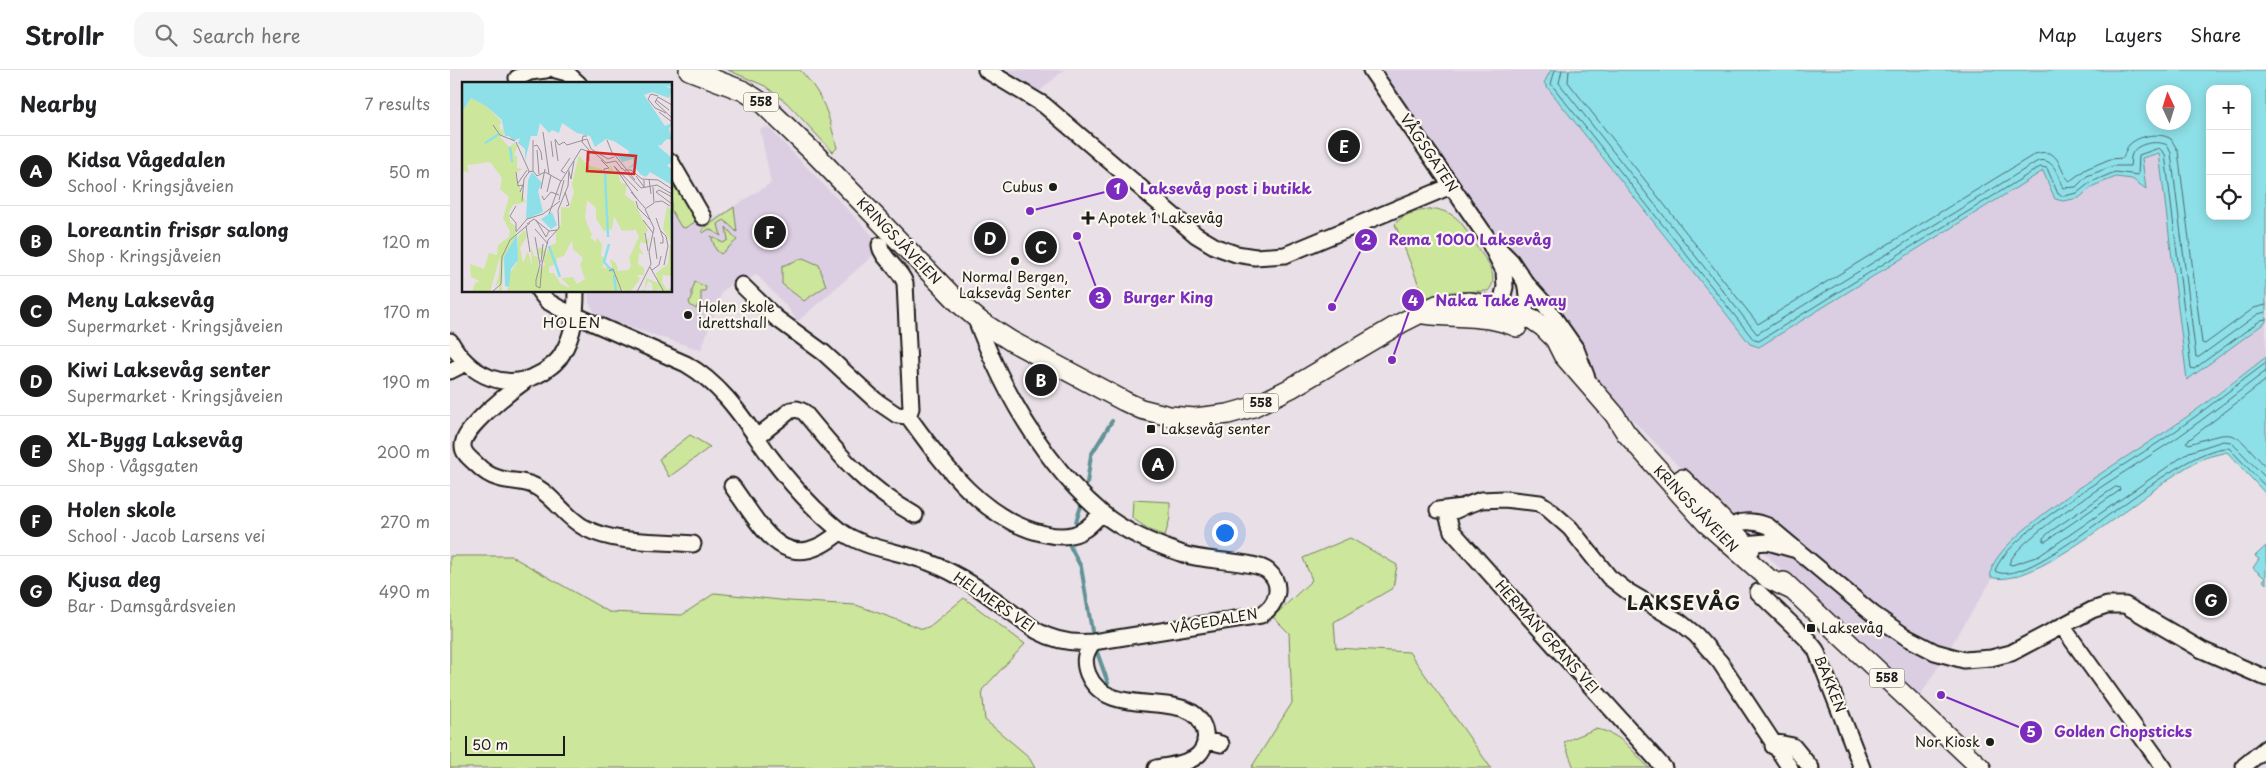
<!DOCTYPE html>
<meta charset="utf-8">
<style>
body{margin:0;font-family:"Playpen Sans",sans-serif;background:#f6f6f6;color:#202124}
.controls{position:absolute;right:15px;top:15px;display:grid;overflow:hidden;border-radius:10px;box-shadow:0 2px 12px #0003}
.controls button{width:45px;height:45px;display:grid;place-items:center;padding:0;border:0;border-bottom:1px solid #e0e0e0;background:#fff;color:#202124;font:25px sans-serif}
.compass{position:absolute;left:1696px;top:15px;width:45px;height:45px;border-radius:50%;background:#fff;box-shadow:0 2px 12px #0003;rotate:356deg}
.scale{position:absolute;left:15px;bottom:12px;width:100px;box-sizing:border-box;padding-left:5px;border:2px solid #1c1c1c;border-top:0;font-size:14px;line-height:18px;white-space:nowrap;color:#1c1c1c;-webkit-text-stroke:4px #fbf7ec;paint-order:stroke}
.you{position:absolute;left:774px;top:462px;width:18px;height:18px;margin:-12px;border:4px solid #fff;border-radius:50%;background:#1a73e8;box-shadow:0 0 0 8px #1a73e833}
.badge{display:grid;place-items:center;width:32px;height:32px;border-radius:50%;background:#1c1c1c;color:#fff;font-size:16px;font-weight:700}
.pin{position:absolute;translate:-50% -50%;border:2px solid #fff;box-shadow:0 1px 5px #0006}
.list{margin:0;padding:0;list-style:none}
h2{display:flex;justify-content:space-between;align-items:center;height:65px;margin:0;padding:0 20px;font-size:21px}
h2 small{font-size:16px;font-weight:400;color:#757577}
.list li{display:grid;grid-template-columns:32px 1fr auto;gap:15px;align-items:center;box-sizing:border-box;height:70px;padding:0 20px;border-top:1px solid #e0e0e0}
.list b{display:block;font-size:19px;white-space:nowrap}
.list p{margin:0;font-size:16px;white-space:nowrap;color:#757577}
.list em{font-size:16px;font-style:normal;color:#757577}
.icon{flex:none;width:28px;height:28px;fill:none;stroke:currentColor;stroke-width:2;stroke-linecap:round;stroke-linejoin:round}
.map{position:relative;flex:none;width:1816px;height:698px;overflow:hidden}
header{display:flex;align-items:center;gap:30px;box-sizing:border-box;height:70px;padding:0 25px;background:#fff;border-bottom:1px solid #e0e0e0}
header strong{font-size:24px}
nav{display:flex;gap:28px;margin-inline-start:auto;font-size:18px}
.search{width:350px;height:45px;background:#f6f6f6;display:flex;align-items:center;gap:12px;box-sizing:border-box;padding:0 18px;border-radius:15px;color:#757577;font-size:19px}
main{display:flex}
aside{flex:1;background:#fff}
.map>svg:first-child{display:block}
.built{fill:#dccee2}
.green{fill:#cce69c;stroke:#74815c}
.water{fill:#8ee0e8;stroke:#609296;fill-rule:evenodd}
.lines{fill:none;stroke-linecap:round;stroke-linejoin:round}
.shore{stroke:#4a6a6e;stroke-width:1}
.stream{stroke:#609296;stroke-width:4}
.minor-casing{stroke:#1c1c1c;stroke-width:19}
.major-casing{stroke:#1c1c1c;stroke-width:22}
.minor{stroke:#fbf7ec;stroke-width:15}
.major{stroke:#fbf7ec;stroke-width:19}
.poi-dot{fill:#1c1c1c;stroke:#fbf7ec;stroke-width:2}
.labels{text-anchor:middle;stroke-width:4.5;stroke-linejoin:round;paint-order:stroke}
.shield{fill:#fbf7ec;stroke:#5f5e5a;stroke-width:1}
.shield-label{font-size:12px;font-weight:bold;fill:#1c1c1c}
.street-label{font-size:14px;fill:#1c1c1c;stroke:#fbf7ec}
.poi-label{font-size:14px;fill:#1c1c1c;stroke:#fbf7ec;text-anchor:start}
.neighbourhood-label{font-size:15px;letter-spacing:1px;fill:#1c1c1c;stroke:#fbf7ec}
.district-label{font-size:19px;font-weight:bold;letter-spacing:1px;fill:#1c1c1c;stroke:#fbf7ec}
.inset-river{fill:none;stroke:#8ee0e8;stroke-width:2.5}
.inset-road{fill:none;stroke:#979195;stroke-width:1}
.view{fill:#d62828;fill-opacity:0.15;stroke:#d62828;stroke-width:2.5}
.inset-edge{fill:none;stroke:#1c1c1c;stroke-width:2.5}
.leader{fill:none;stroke:#7b2cbf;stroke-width:2}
.callout-dot{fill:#7b2cbf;stroke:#fbf7ec;stroke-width:2}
.mark-label{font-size:15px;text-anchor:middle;font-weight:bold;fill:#fff}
.callout-label{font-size:15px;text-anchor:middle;font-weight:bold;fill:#7b2cbf;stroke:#fbf7ec;stroke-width:4.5;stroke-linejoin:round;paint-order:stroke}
</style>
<header>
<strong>Strollr</strong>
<div class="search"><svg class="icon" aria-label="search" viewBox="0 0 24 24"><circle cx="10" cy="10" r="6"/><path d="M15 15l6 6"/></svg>Search here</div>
<nav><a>Map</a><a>Layers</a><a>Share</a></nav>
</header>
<main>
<aside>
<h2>Nearby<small>7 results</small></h2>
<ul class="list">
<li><span class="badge">A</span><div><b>Kidsa Vågedalen</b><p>School · Kringsjåveien</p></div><em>50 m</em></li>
<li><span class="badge">B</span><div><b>Loreantin frisør salong</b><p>Shop · Kringsjåveien</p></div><em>120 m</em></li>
<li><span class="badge">C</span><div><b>Meny Laksevåg</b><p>Supermarket · Kringsjåveien</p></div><em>170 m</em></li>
<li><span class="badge">D</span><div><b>Kiwi Laksevåg senter</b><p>Supermarket · Kringsjåveien</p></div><em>190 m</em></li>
<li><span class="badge">E</span><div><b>XL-Bygg Laksevåg</b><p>Shop · Vågsgaten</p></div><em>200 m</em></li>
<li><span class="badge">F</span><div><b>Holen skole</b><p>School · Jacob Larsens vei</p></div><em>270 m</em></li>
<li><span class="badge">G</span><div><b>Kjusa deg</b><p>Bar · Damsgårdsveien</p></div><em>490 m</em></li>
</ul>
</aside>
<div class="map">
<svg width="1816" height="698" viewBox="0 0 1816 698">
<rect width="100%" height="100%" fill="#e9dfe6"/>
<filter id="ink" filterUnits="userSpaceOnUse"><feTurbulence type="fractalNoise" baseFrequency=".02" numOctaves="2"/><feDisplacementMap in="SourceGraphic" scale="10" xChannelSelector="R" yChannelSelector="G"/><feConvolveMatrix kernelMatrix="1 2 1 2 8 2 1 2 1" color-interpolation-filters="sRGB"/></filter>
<g filter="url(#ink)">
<path class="built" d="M 535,0 L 614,0 L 584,26 Z
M 919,0 L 1101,0 L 1094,13 L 1300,274 L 1309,277 L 1593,101 L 1605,129 L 1613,131 L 1629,128 L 1643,116 L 1666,107 L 1682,109 L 1695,119 L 1692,88 L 1710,83 L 1737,310 L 1816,252 L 1816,287 L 1721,358 L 1595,495 L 1558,508 L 1543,508 L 1465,634 L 1095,262 L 1005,121 Z
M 318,57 L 426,169 L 424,175 L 427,182 L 347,252 L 339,239 L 306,204 L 290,218 L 283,211 L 272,222 L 251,280 L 153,249 L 145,242 L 139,233 L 138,221 L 221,221 L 221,104 L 254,155 L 321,113 L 310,59 Z"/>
<path class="green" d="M 278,0 L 350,0 C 375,27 378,44 387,78 L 383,82 L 337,33 L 315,16 Z
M 226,117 L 246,148 L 245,152 L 235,158 L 231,157 L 221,140 L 221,119 Z
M 284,137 L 287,162 L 274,150 L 268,154 L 271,166 L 259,159 L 253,163 L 252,160 Z
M 987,139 C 992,141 998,142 1002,145 C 1012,151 1016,160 1021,169 C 1030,183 1053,205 1038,221 L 1001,222 L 974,228 L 945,154 C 954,142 973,140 987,139 Z
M 276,157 L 287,170 L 271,184 L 266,180 L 261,166 L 273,173 L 278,170 Z
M 353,188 L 369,195 L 376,216 L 354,231 L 332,214 L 332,196 Z
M 245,212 L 256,217 L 255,221 L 251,221 L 251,233 L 248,234 L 246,239 L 240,235 L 239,231 L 242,229 L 242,221 Z
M 240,365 L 260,377 L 219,407 L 209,389 Z
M 683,430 L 720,432 L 720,448 L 715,466 L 700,460 L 682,448 Z
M 900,468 L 947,495 L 943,518 L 884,552 L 886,578 L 959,582 L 1041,698 L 801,698 L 842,633 L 839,563 L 823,547 L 862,510 L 853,488 Z
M 0,486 L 61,486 L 159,542 L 232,545 L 265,523 L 339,531 L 406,535 L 473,559 L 480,556 L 514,528 L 575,574 L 532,620 L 535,650 L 578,686 L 585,698 L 0,698 Z
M 1145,659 C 1170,662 1182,681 1199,698 L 1124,698 L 1114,672 Z"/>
<path class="water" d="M 1101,0 L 1816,0 L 1816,252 L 1737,310 L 1709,83 L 1692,88 L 1696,119 L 1682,109 L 1666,107 L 1643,116 L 1629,128 L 1613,131 L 1605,129 L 1593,101 L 1309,277 L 1300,274 L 1094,13 ZM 1760,19 L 1797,19 L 1797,146 L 1760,146 ZM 1734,22 L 1734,52 L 1704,52 L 1704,22 Z
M 1816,287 L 1816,424 L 1777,382 C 1766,385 1753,387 1744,393 C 1703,414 1583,523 1541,507 C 1532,472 1692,378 1721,358 C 1754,335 1785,311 1816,287 Z
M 1816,476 L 1816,514 L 1813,511 L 1815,508 L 1803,498 L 1809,489 L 1805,486 Z"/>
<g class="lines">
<path class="shore" d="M 1105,0 L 1101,14 L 1304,270 L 1309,271 L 1590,97 L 1597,98 L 1608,124 L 1614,126 L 1627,123 L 1641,112 L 1665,102 L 1688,105 L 1689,85 L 1709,78 L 1715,84 L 1741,298 L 1744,299 L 1811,250 L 1816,249
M 1112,0 L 1109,13 L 1307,264 L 1588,91 C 1604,87 1608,106 1613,118 L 1626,117 L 1637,106 L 1663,96 L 1680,96 C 1681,92 1680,88 1682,84 C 1686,73 1708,70 1717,75 L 1721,83 L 1746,287 L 1749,287 L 1808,244 L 1816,242
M 1119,0 L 1118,12 L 1308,254 L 1585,84 C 1612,76 1607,101 1620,111 L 1636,99 L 1660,89 L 1673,88 C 1675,83 1676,78 1680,74 C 1690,65 1711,62 1721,69 L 1728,81 L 1752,273 L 1755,274 L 1804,238 L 1816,235
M 1816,293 C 1785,316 1755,340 1724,362 C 1686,389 1557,462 1545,501 C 1583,524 1725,375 1779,378 L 1816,417
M 1816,301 C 1787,323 1758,346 1728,367 C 1696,390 1568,464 1559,494 L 1562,495 L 1589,486 L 1739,382 L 1773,371 L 1781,372 L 1816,408
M 1816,310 L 1736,372 L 1739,374 C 1788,359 1781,359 1816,397
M 1666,417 L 1670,418 L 1669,421 L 1596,471 L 1593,471 L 1593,468 L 1601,461 Z"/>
<path class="stream" d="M 637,413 L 641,385 L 662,351
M 626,452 L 631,436
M 620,476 L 631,497 L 642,561
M 647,582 L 658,613"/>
<g class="minor-casing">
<path id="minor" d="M 106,0 L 117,3 L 129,14
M 536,0 L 594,35 L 746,165 L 766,177 L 786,184 L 805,187 L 835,185 L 1001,116
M 921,0 L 1036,166 L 1054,201 L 1055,217 L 1050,237 L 1057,252 L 1072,246 C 1078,234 1078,225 1075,212
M 67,8 L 80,2 L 96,0
M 221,92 L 253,147
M 430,175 C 431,188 450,198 455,213 L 461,338 L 458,346
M 1046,176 L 1061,191 L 1075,212 L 1093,232 L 1126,279 L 1137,308
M 292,215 L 326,248 L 374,283 L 425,330 L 447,345 L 458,346
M 89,221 L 97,231 L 109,238 L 236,294 C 274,316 294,350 319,385 C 339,412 363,439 389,460 C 414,479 450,481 478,492 C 519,507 552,536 587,561 C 605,571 622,574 643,572
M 525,247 C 552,319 592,392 652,443 C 674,462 705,474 733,484 C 754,492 805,490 818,501 C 834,515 827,535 811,545 L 643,572 C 635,583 633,591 638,604 C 654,643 707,627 737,640 C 754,646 762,670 749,684 C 740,694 718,696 706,698
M 0,271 C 19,305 56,324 93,302 C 100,297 108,292 112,284 C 124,264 126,244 126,221
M 0,301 L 16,293
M 75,311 C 61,321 12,358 13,376 C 13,384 21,389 26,394 C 32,400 40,406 48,408 C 59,412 71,410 82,415 C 101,422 115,448 135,458 C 168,475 207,470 243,474
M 458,346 C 493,394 533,451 595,464 C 608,467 623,468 635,459 C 641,455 647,448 652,443
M 307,367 L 341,340 L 347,339 L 354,342 C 390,386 415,417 465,445
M 282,416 C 313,458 335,510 391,461
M 1011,438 L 1000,443 L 998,448 L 1002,461 L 1214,698
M 988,440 L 1012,437 L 1031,430 L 1054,429 L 1090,433 L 1096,437 L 1120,458 L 1159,507 L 1177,521 L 1230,552 L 1246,565 L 1270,592 L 1340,698
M 1343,479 L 1318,472 L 1278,475 C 1279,470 1279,462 1282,458 C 1289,448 1308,452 1318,456 L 1423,544 L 1456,567 L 1485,582 L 1514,590 L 1541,588 L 1561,583 L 1642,540 L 1657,535 L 1675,535 L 1752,580 L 1816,608
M 1308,522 L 1358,570 L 1366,580 L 1412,698
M 1612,556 L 1714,698
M 755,670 L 771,674
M 1323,676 L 1323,672 L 1343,676 L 1361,698
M 1794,696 L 1816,678"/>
</g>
<g class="major-casing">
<path id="major" d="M 239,0 L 294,21 L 311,32 L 367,86 L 511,235 L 530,251 L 561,271 L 674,331 L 691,339 L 719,346 L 745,348 L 778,344 L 803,337 L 841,318 L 951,253 L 987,235 L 1020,232 L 1050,237 L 1083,250 L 1093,257 L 1105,269 L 1113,285 L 1164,344 L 1176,363 L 1256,453 L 1319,509 L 1342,520
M 974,244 C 1006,248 1037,244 1067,257
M 1232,409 L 1300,479
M 1334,512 L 1531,698"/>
</g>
<use href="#minor" class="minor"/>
<use href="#major" class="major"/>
</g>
</g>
<g class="poi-dot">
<circle cx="603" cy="117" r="5"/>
<path d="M635.5 140.5h5v5h5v5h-5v5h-5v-5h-5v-5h5z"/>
<circle cx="565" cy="191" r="5"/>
<circle cx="238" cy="245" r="5"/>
<rect x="696" y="354" width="10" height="10" rx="2.5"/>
<rect x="1356" y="553" width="10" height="10" rx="2.5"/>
<circle cx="1540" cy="672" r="5"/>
</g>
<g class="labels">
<g class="shield">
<rect x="293.5" y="22.5" width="35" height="19" rx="4"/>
<rect x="793.5" y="323.5" width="35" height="19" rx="4"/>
<rect x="1419.5" y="598.5" width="35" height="19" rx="4"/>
</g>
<g class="shield-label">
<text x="311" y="36">558</text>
<text x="811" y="337">558</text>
<text x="1437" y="612">558</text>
</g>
<g class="street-label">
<text transform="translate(979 83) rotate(56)" y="5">VÅGSGATEN</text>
<text transform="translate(449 171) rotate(46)" y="5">KRINGSJÅVEIEN</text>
<text transform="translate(1246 439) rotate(46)" y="5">KRINGSJÅVEIEN</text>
<text transform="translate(544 532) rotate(34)" y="5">HELMERS VEI</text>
<text transform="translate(764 551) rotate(-10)" y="5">VÅGEDALEN</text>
<text transform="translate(1097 567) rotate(48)" y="5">HERMAN GRANS VEI</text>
<text transform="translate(1380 614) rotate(68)" y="5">BAKKEN</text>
</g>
<g class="poi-label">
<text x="593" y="122" text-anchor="end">Cubus</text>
<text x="648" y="153">Apotek 1 Laksevåg</text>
<text x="565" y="212" text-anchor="middle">Normal Bergen,<tspan x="565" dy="16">Laksevåg Senter</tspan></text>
<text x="248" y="242">Holen skole<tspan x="248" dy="16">idrettshall</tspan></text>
<text x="711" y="364">Laksevåg senter</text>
<text x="1371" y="563">Laksevåg</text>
<text x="1530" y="677" text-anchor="end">Nor Kiosk</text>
</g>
<g class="neighbourhood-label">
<text x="122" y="258">HOLEN</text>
</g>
<g class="district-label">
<text x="1234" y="540">LAKSEVÅG</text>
</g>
</g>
<g transform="translate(12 12)">
<rect width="210" height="210" fill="#e9dfe6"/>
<path d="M 9,16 L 23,23 L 40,40 L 37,43 L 39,50 L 41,45 L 42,53 L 38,55 L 47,65 L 52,61 L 56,63 L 52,73 L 55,74 L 55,86 L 61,87 L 53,91 L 60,112 L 58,119 L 60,112 L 64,120 L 51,123 L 47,130 L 48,140 L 54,145 L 54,155 L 41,179 L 40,210 L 37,210 L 37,201 L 33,205 L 37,193 L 38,174 L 28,210 L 10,210 L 13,201 L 18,199 L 9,195 L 8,182 L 22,187 L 27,171 L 35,173 L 36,163 L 47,155 L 48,149 L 41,136 L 47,115 L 38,107 L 40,96 L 28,80 L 5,83 L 7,90 L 0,89 L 0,30 ZM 117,73 L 125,83 L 140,87 L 141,94 L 149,84 L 153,92 L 156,91 L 159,101 L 165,102 L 163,113 L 172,120 L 186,148 L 182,153 L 183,158 L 187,157 L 186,162 L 179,160 L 177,165 L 182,173 L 177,171 L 176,182 L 182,186 L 182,193 L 175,193 L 178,197 L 168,210 L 159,207 L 160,210 L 45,210 L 48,191 L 55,181 L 56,155 L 62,148 L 65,154 L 58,166 L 61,181 L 66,169 L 70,185 L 69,164 L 72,174 L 76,175 L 77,188 L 83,183 L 79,171 L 77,173 L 75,173 L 76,167 L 79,165 L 81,169 L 84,166 L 84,176 L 86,165 L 94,161 L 94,149 L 99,143 L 99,125 L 107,126 L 112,110 L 110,102 ZM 125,118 L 134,126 L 134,137 L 142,149 L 150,147 L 152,134 L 160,149 L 174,148 L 177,155 L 167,176 L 169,184 L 166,188 L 156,189 L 154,181 L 148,177 L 150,185 L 140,186 L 144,176 L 139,174 L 140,163 L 135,155 L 134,160 L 128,155 L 130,153 L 123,136 ZM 110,158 L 111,167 L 121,176 L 118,183 L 123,197 L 115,202 L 111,195 L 99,196 L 108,205 L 105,205 L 98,201 L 92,191 L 87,191 L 87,185 L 94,182 L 95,176 L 102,174 ZM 205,124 L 210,128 L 209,160 L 201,147 ZM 208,162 L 210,163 L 210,194 L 201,193 L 200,200 L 205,208 L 210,205 L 210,208 L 201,210 L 197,207 L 191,210 L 190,201 L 186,199 L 183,209 L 176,210 L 183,207 L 184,196 L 196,201 L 194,191 L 206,182 Z" fill="#cce69c" fill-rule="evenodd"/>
<path d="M 0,0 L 210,0 L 210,5 L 203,4 L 210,7 L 207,16 L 190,10 L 182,13 L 203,44 L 210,41 L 207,47 L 210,58 L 205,57 L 196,64 L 210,76 L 210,81 L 205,83 L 210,88 L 210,103 L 188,90 L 184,95 L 178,92 L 172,84 L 165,87 L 171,82 L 171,77 L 160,80 L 155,73 L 166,73 L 167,69 L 152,59 L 144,57 L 133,65 L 128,54 L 115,51 L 100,41 L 97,51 L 90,48 L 87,51 L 78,41 L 75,54 L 69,54 L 63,79 L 63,67 L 56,61 L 58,56 L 51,59 L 47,54 L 43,54 L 40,38 L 24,24 L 9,16 L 0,30 ZM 70,90 L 80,101 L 76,109 L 81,130 L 64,137 L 66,98 ZM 90,130 L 95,143 L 89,147 L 79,137 ZM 55,152 L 56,178 L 49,187 L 47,205 L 43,204 L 42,175 Z" fill="#8ee0e8"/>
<path class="inset-river" d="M 121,0 L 136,5 L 204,55 L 198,63M 132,0 L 201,7M 160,0 L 184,40M 179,0 L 210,11M 77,2 L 107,0M 0,14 L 22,8 L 76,3M 0,16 L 13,10 L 118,0M 23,61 L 37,52M 48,65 L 50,80M 143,92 L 146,155M 209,129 L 210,147M 147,162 L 142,180 L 151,190M 87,164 L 98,195M 152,193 L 154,210"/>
<path class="inset-road" d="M 196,14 L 189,12 L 186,17 L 193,26 L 204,31M 194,18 L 207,28M 210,23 L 196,15 L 193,20 L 210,36M 197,30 L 210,40M 31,43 L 38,53 L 53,59M 81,50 L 87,92M 125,54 L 121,54 L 120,60 L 127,68 L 127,79M 93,57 L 97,63 L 102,60 L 105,63M 93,58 L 96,79M 145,58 L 151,73M 89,59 L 91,75M 54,60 L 67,89M 105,63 L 125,57 L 129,67 L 146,77 L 152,75M 72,64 L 75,63 L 79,70 L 80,78M 75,68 L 77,92M 152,72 L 173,98M 139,78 L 147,86 L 142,87 L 142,91 L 139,88M 152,84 L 175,117M 152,84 L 176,109M 160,86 L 179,106 L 195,103 L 210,112M 163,88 L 169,88 L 180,97 L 196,98 L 210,107M 71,89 L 71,58M 54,90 L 56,104 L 61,103 L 58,110M 66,90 L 71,89 L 75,94 L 83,90 L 99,99M 107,90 L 109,97 L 112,79M 103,91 L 99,89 L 108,76M 174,94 L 182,105 L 182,98M 187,97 L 189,112M 56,101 L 65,88M 79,107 L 83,87M 85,110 L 89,93M 103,110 L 107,123 L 104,124M 169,110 L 183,126M 194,110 L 210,122M 194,110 L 197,108 L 210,115M 80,114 L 82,118 L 89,110 L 97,113M 97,118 L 102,98M 60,119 L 62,97 L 67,90M 174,119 L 176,126 L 188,138M 193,120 L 200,119 L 208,124M 87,132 L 98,101 L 119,67 L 134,72 L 144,81 L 154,79 L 160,87M 194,136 L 201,156 L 201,161 L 198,161M 74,138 L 84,155 L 87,149M 181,138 L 191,151M 65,142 L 72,137 L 87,149 L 95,148M 64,144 L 68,170M 73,147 L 86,162M 54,149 L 54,141 L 48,134 L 54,124M 199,149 L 204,154 L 206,164 L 202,183M 54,150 L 65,137 L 81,132 L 98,119M 183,151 L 186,169M 73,155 L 78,183M 192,155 L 195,177M 48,158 L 68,141M 79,180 L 81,162M 188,185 L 202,210M 190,188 L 197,183 L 199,174M 147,189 L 151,187 L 160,210M 78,206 L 80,182 L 86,158 L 97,146 L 96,128 L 106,104 L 107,88M 78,206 L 74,204 L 74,198 L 78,183M 30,210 L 39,202 L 40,175 L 48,158M 175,210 L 189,182 L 187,170 L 192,146 L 183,127 L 192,121 L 191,105"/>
<path class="view" d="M 126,70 L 174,74 L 172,92 L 125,89 Z"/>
<rect width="210" height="210" class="inset-edge"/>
</g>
<path class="leader" d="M580 141L667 119M882 237L916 170M627 166L650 228M942 290L963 230M1491 625L1581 662"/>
<g class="callout-dot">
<circle cx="580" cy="141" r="5"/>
<circle cx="882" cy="237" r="5"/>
<circle cx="627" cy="166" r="5"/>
<circle cx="942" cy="290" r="5"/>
<circle cx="1491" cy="625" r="5"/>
<circle cx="667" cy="119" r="12"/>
<circle cx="916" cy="170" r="12"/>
<circle cx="650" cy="228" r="12"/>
<circle cx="963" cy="230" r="12"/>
<circle cx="1581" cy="662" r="12"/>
</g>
<g class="mark-label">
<text x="667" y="124">1</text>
<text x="916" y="175">2</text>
<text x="650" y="233">3</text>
<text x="963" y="236">4</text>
<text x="1581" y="667">5</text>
</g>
<g class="callout-label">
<text x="776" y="124">Laksevåg post i butikk</text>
<text x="1020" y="175">Rema 1000 Laksevåg</text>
<text x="718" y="233">Burger King</text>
<text x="1051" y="236">Naka Take Away</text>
<text x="1673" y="667">Golden Chopsticks</text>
</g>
</svg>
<div class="controls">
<button>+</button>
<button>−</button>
<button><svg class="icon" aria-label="locate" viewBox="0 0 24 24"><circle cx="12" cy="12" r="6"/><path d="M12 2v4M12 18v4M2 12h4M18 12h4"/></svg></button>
</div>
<svg class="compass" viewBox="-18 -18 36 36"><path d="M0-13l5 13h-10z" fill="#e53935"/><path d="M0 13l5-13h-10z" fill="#757577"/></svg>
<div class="scale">50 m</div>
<div class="you"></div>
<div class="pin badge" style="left:708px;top:394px">A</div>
<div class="pin badge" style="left:591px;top:310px">B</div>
<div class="pin badge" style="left:591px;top:177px">C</div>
<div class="pin badge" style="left:540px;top:168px">D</div>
<div class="pin badge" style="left:894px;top:76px">E</div>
<div class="pin badge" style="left:320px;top:162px">F</div>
<div class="pin badge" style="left:1761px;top:530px">G</div>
</div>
</main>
